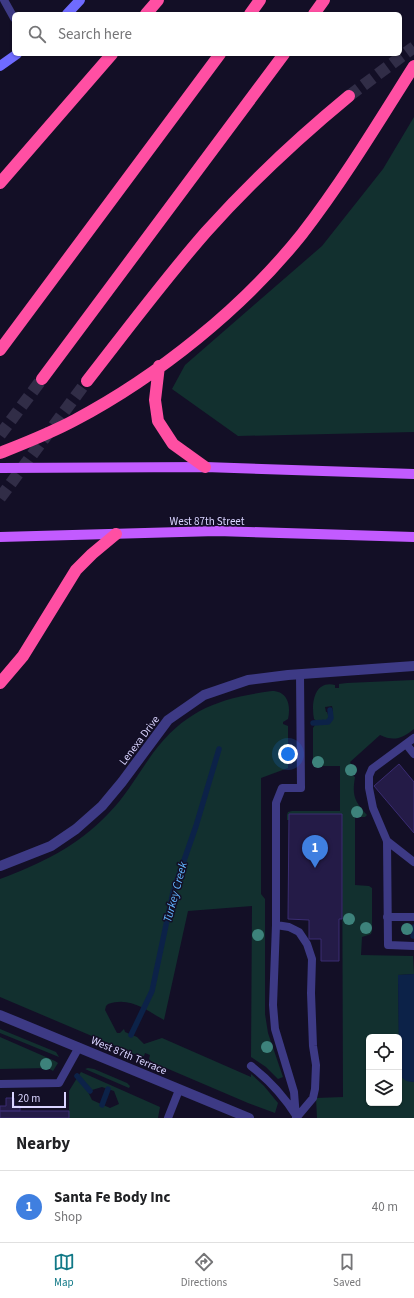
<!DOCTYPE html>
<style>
body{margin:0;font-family:"Source Sans 3",sans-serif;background:#f2f2f2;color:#202124}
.controls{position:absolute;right:12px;bottom:12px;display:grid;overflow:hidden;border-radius:6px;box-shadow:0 1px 3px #0004}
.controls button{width:36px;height:36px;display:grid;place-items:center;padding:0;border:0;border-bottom:1px solid #e0e0e0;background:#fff;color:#202124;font:20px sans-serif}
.scale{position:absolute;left:12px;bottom:10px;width:54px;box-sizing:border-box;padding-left:4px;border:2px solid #d9d4ff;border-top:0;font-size:11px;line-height:14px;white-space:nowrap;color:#d9d4ff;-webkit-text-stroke:3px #130f26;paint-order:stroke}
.you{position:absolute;left:288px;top:754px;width:14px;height:14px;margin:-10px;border:3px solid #fff;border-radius:50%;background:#1a73e8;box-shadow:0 0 0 6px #1a73e833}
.badge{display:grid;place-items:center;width:26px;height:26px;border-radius:50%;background:#127987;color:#fff;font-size:13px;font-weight:700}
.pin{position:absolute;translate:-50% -33px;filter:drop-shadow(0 1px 2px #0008)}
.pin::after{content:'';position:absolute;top:21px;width:14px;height:12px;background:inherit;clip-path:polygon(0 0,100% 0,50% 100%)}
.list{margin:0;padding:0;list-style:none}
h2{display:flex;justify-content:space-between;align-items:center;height:52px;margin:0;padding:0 16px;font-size:17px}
h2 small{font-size:13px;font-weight:400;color:#757577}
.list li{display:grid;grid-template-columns:26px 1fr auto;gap:12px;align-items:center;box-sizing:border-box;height:72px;padding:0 16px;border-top:1px solid #e0e0e0}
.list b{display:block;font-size:15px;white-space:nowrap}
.list p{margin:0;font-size:13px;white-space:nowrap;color:#757577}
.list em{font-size:13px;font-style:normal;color:#757577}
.icon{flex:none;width:22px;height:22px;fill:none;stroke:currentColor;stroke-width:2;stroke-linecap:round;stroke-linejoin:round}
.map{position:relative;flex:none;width:414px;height:1118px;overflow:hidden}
.search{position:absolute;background:#fff;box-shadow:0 1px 3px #0004;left:12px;right:12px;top:12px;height:44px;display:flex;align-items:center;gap:10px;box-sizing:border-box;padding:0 14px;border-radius:6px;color:#757577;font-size:15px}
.sheet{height:124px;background:#fff}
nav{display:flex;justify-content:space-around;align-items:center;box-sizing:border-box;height:56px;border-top:1px solid #e0e0e0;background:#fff;font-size:11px;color:#757577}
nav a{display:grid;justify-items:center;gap:2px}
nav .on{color:#127987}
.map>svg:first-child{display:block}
.green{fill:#12302f}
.water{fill:#0c2248}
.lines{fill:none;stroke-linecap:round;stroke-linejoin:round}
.stream{stroke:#0c2248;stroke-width:5.5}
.building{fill:#241b47;stroke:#3b2d73}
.highway-tunnel{stroke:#312d47;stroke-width:12;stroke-dasharray:12 6;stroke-linecap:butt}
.lane{stroke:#3d3a85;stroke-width:8}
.street{stroke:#3d3a85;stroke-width:10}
.secondary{stroke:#6f6bff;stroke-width:10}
.primary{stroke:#c25bff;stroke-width:10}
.highway{stroke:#ff4fa3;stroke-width:12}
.tree{fill:#3d827b}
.labels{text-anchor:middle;stroke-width:3;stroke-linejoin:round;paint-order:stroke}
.street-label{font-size:11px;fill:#d9d4ff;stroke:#130f26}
.water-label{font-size:12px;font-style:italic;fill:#62b6ff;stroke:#130f26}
</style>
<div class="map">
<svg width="414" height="1118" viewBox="0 0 414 1118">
<rect width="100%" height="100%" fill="#130f26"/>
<path class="green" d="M 414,117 L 414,432 L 238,436 L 172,389 L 185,365 L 322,246 L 383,169 Z
M 414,680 L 414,729 C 403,738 394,742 380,735 L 350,762 L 356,772 L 353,771 L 352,775 L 355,777 C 352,795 354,801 367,815 L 365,817 L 355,817 L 355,885 L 369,886 L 372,888 L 372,931 L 371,934 L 362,937 L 361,955 L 413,956 L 414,974 L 398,975 L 399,1037 L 369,1037 L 369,1103 L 399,1103 L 399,1041 L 399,1071 L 401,1077 L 412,1082 L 414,1082 L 414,1118 L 317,1118 L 316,1098 L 343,1097 L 342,814 L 289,814 L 289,820 L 287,820 L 287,815 L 288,812 L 292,811 L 340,811 L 340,766 L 313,766 L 313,728 L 315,725 C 328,724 332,726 332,711 L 333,711 L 332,706 L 325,707 L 326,712 L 327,712 L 329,717 L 328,720 L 317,721 L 314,719 C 311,704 314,680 335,685 L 335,688 L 339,688 L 339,684 L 347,683 Z
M 272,691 C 288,691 291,706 288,719 L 283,722 L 283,724 L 288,726 L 288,768 L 261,778 L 261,894 L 265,899 L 265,1014 L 268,1033 L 283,1077 L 278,1079 L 266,1067 L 251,1057 L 252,906 L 188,911 L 164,1020 C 146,1010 130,996 108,1004 L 106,1006 L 105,1010 L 117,1033 L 120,1033 L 124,1029 L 125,1032 L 137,1037 L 144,1044 L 162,1038 L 251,1077 L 251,1074 L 264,1086 L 278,1103 L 275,1113 L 248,1103 L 152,1062 L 149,1059 L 150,1055 L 145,1053 L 144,1056 L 139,1056 L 0,997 L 0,879 C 40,864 78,846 108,814 C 126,796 138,774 153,753 C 186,709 220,698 272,691 Z
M 0,1029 L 56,1052 L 59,1057 L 0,1033 Z
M 0,1037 L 55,1061 L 58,1063 L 53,1071 L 48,1068 L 0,1069 Z
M 88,1068 L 94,1069 L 127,1083 L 130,1086 L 129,1088 L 85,1069 Z
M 81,1072 L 160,1107 L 158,1118 L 69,1118 L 69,1091 L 77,1078 L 88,1092 L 92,1100 L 110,1108 L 119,1104 L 114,1091 L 102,1087 L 92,1090 L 79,1075 Z"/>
<path class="water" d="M 414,974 L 414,1082 C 406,1082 401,1079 399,1071 L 398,975 Z"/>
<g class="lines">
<path class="stream" d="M 313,723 L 328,722 L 331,718 L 330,710
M 413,936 L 414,927
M 131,1035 L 152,991 L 173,892 L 196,826 L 219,749
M 77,1076 L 90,1091
M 102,1105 L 108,1089"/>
</g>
<path class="building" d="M 399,764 L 414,782 L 414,833 L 374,786 Z
M 289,814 L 342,814 L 342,919 L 339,919 L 339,961 L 321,961 L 321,939 L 309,939 L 309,920 L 288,919 Z
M 6,1098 L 14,1098 L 14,1106 L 20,1106 L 20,1111 L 0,1111 L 0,1106 L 6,1106 Z
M 0,1111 L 69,1111 L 69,1118 L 0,1118 Z"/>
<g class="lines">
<path class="highway-tunnel" d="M 349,96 L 414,47
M 0,435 L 42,379
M 0,498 L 87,381"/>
<path class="lane" d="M 4,0 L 14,18
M 414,738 L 372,769 L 369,776 L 369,788 L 373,808 L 387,841 L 388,945 L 414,946
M 406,744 L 414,754
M 387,841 L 414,862
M 387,917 L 414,917
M 251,1066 C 269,1080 284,1096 297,1117 L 313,1098 L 315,1089 L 316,1065 L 313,1046 L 311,993 L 312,959 L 307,944 L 299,932 L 289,927 L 276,925
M 0,1084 L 59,1083 L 79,1047
M 168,1118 L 179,1090
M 296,1118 L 294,1092 L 275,1029 L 273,1005 L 276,925 L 276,803 L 282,788 L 301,788 L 300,674"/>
<path class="street" d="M 0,866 L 51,846 L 76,829 L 102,806 L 122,782 L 168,720 L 204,695 L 248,680 L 288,675 L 414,666
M 0,1015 L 249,1118"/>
<path class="secondary" d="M 67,14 L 80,0
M 0,66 L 17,54"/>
<path class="primary" d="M 0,468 L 205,467 L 414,474
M 0,537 L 217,531 L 414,537"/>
<path class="highway" d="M 146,14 L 158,0
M 250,14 L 260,0
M 314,14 L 324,0
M 0,183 L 112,54
M 0,350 L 220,54
M 159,366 L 155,400 L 158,421 L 173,444 L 205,467
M 42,379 L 284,54
M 87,381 C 126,331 164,280 206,232 C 250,183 298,138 349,96
M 0,453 C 25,443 51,433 75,420 C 158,376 243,308 302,234 C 343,181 378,123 414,66
M 0,683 L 23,656 L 76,570 L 92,554 L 116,534"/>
</g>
<g class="tree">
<circle cx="318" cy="762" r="6"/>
<circle cx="351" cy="770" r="6"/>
<circle cx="357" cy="812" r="6"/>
<circle cx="349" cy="919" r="6"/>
<circle cx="366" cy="928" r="6"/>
<circle cx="407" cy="929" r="6"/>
<circle cx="258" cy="935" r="6"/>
<circle cx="267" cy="1047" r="6"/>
<circle cx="46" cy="1064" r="6"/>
</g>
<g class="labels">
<g class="street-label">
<text x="207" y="525">West 87th Street</text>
<text transform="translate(139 740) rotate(-53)" y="4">Lenexa Drive</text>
<text transform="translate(129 1055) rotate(23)" y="4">West 87th Terrace</text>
</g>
<g class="water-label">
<text transform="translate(175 892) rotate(-75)" y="4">Turkey Creek</text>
</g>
</g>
</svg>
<div class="controls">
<button><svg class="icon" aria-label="locate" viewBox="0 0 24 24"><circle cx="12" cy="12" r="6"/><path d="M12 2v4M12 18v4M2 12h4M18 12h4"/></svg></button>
<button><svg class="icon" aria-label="layers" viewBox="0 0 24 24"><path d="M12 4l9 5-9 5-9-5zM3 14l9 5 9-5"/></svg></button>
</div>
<div class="scale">20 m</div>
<div class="you"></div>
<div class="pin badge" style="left:315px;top:868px;background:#3f7fe0">1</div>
<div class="search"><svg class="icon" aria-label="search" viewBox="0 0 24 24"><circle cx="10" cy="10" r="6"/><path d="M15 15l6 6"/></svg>Search here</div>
</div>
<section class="sheet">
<h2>Nearby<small></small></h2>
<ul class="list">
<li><span class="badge" style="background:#3f7fe0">1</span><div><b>Santa Fe Body Inc</b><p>Shop</p></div><em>40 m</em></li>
</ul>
</section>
<nav>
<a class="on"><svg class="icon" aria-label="map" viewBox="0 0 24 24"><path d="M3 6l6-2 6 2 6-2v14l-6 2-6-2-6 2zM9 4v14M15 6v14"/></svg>Map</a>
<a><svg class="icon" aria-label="directions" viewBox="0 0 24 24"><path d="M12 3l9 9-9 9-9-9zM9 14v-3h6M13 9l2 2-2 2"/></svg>Directions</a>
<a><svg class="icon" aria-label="saved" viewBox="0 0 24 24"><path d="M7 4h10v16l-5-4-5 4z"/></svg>Saved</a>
</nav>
